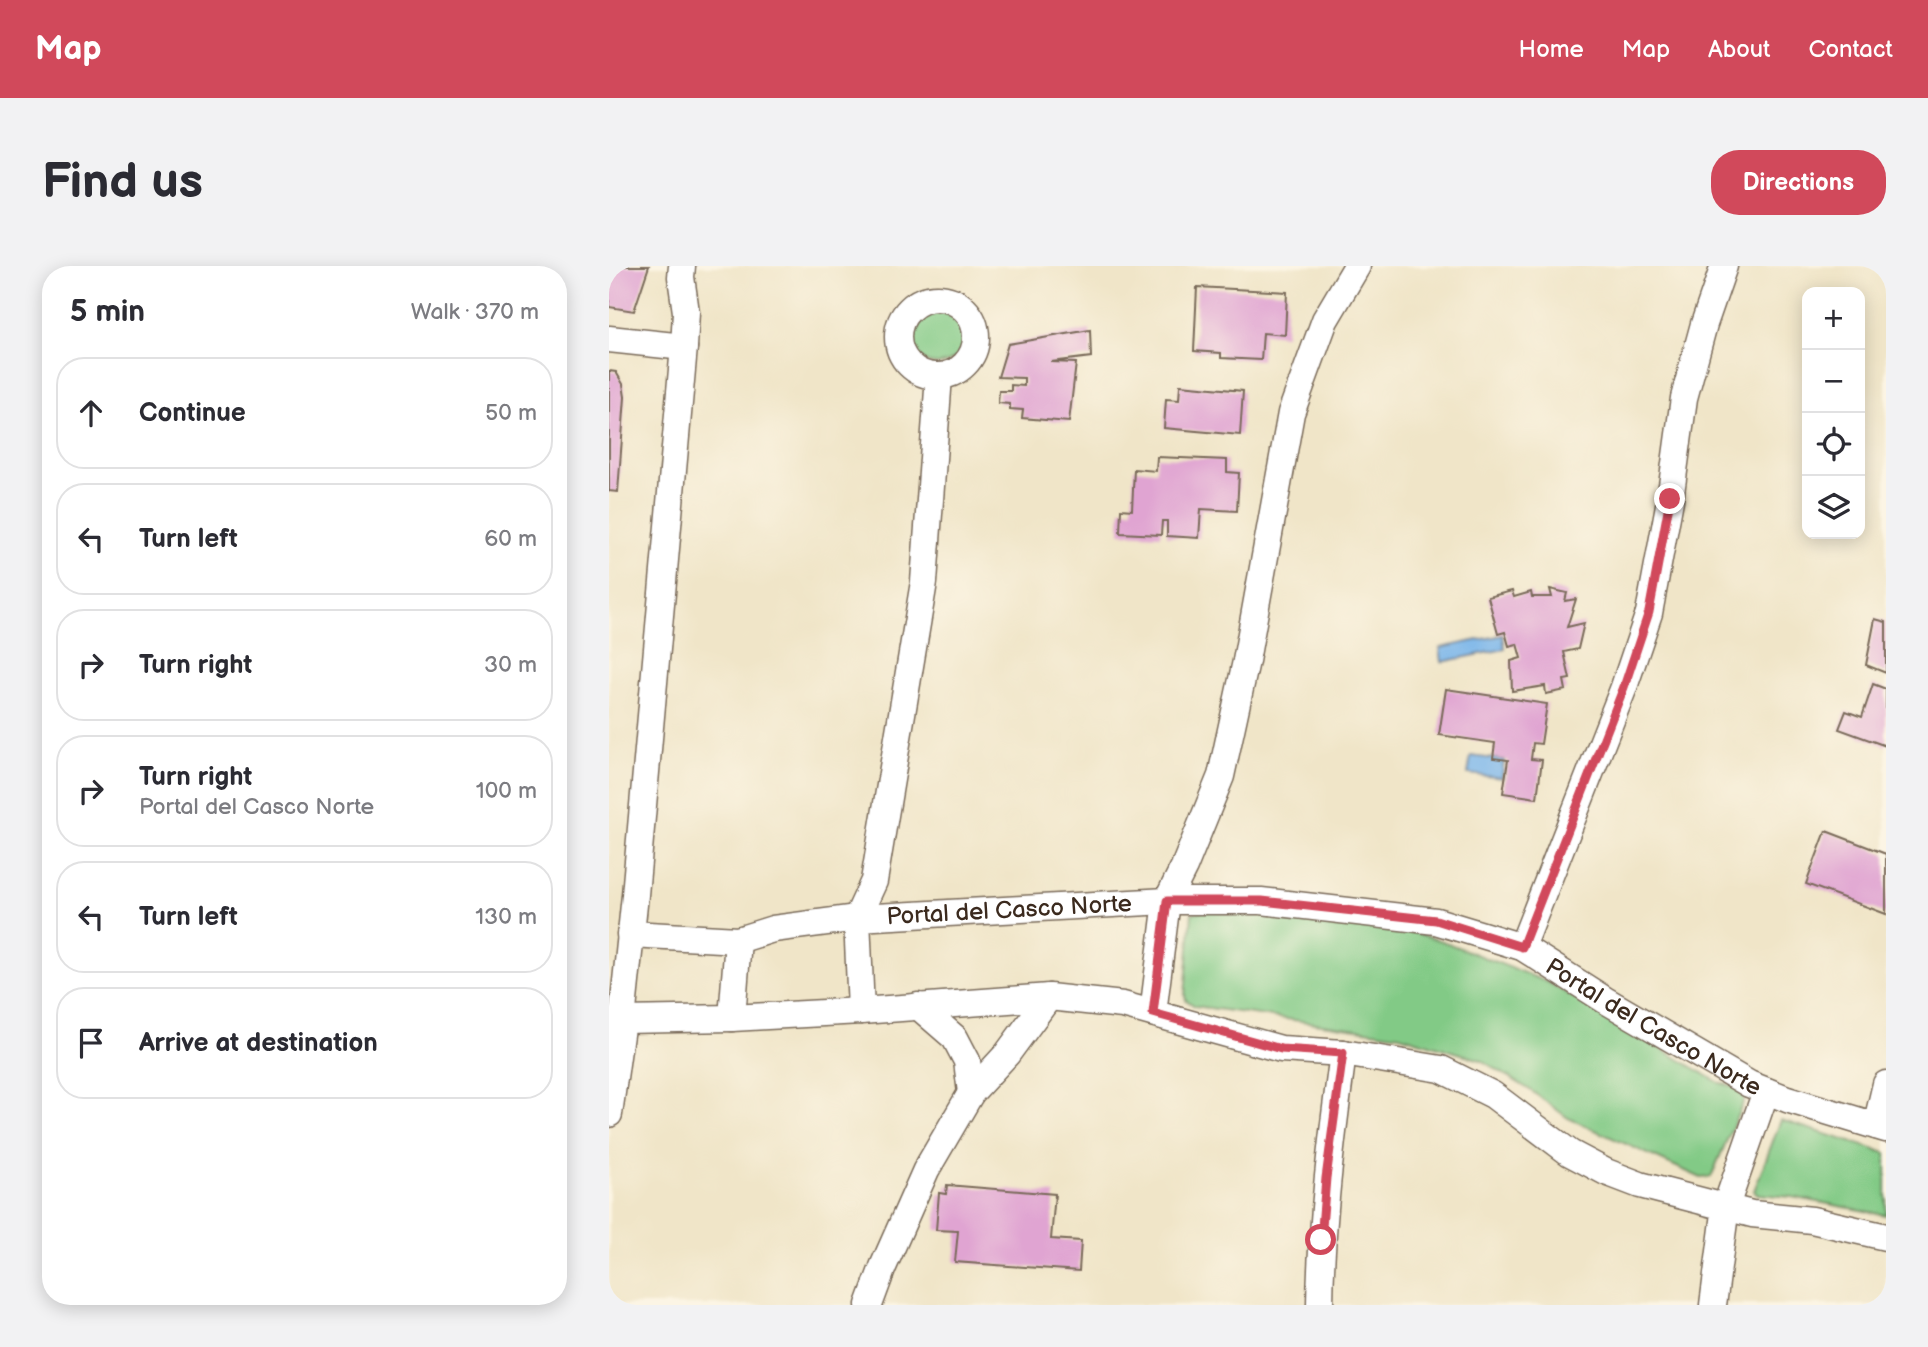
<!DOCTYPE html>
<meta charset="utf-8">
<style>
body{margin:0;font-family:"Balsamiq Sans",sans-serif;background:#f2f2f3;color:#2b2b33}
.controls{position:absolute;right:21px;top:21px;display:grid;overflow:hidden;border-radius:14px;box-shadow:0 4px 18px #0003}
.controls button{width:63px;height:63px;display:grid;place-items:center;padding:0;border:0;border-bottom:2px solid #e1e1e2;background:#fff;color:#2b2b33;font:35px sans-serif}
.stop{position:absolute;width:21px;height:21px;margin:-16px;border:5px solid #d1495b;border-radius:50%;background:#fff}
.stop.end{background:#d1495b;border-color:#fff;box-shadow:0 2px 7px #0008}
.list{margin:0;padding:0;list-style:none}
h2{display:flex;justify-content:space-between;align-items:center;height:91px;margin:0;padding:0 28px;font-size:30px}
h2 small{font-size:23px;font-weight:400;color:#7c7c81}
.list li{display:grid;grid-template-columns:46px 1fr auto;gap:21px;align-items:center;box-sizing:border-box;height:112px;margin:0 14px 14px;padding:0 14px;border:2px solid #e1e1e2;border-radius:28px}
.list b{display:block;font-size:26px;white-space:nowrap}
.list p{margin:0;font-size:23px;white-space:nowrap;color:#7c7c81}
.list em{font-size:23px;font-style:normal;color:#7c7c81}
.icon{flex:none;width:38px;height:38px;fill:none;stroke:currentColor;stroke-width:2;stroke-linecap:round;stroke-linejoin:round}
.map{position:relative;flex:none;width:1277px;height:1039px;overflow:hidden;border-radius:28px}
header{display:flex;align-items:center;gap:42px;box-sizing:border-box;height:98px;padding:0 35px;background:#d1495b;color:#fff}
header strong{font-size:33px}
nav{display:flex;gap:38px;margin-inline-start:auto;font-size:24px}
.intro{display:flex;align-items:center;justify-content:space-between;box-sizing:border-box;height:168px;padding:0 42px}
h1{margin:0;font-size:49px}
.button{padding:18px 32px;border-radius:28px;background:#d1495b;color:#fff;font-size:24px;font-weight:700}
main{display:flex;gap:42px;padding:0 42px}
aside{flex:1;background:#fff;border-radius:28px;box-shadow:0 4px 18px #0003}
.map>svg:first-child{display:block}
.green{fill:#82ca86;stroke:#5e7a52;stroke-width:2}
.water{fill:#77b4ea;stroke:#596f84;stroke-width:2}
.building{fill:#e0a4d2}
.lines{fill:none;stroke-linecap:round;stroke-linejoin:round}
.minor-casing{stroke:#7a6b5a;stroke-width:29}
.minor{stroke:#fff;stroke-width:26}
.route{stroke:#d1495b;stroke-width:9}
.labels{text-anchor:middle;stroke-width:6;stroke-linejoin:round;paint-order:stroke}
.street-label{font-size:24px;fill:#3b2a1e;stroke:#fcf5e5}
</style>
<header>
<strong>Map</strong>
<nav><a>Home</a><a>Map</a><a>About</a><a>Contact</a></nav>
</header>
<div class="intro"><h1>Find us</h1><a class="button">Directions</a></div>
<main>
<aside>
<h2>5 min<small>Walk · 370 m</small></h2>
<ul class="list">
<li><svg class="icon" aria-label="ahead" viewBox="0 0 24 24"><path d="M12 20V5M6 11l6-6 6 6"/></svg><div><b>Continue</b></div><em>50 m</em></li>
<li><svg class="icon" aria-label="left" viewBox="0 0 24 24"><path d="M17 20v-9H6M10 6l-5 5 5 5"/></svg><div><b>Turn left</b></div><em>60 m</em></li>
<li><svg class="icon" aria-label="right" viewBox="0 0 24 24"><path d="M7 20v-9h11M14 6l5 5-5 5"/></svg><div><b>Turn right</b></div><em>30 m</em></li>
<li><svg class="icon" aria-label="right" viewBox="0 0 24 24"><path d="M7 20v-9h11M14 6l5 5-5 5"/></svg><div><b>Turn right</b><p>Portal del Casco Norte</p></div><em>100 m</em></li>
<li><svg class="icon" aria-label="left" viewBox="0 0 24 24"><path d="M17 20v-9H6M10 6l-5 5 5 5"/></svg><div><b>Turn left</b></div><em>130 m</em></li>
<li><svg class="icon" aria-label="arrive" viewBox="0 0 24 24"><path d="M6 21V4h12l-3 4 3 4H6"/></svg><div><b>Arrive at destination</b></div></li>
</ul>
</aside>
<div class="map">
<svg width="1277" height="1039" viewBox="0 0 1277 1039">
<rect width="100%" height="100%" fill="#fcf5e5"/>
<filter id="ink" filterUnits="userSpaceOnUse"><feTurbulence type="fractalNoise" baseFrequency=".0143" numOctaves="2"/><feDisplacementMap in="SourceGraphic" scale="14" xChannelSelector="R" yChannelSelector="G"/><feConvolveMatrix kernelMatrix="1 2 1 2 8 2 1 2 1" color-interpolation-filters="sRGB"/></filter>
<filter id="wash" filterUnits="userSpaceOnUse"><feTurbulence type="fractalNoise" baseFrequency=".00686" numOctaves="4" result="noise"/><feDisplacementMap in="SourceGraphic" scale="28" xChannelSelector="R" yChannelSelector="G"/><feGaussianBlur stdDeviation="1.57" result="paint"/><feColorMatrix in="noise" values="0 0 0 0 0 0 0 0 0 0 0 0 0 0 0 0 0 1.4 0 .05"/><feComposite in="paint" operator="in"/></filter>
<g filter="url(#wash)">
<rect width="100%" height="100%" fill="#f0e5c8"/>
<path class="green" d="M299 69a29 29 0 1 1 58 0a29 29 0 1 1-58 0Z
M 603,643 L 622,648 L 674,647 L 769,656 L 833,675 L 938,716 L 1111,817 L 1131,822 L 1136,832 L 1102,911 L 1092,912 L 959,852 L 921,824 L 872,794 L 791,769 L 586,740 L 577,734 L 576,729 L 583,647 Z
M 1172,854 L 1277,887 L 1277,949 L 1183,931 L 1149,928 L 1145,925 Z"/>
<path class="water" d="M 894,369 L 896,383 L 833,396 L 831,382 Z
M 862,490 L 895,494 L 893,512 L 859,508 Z"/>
<g id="blocks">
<path class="building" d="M 0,0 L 40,0 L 25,45 L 0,41 Z
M 588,21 L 678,26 L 676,69 L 654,67 L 652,94 L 612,92 L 612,87 L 585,85 Z
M 481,64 L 482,91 L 442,96 L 467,97 L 460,156 L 413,152 L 414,144 L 401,143 L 401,138 L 389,137 L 390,125 L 402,125 L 402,119 L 415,120 L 415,112 L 389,111 L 399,78 Z
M 0,105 L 7,106 L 14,118 L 16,131 L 9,226 L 0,225 Z
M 571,119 L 634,125 L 631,169 L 555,162 L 557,133 L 570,134 Z
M 548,191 L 618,194 L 618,206 L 630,207 L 628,245 L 592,243 L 590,272 L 558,270 L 558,255 L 553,255 L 552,269 L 511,267 L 512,243 L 523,244 L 525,203 L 547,205 Z
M 941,323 L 958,327 L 956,335 L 967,333 L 958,361 L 975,357 L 969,383 L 955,386 L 961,413 L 955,414 L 957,424 L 937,428 L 936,420 L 903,425 L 902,395 L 912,392 L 908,378 L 900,380 L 896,366 L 889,368 L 879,331 L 903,325 L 905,331 L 922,326 L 923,331 L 943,331 Z
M 1266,353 L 1277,356 L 1277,407 L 1257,399 Z
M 1264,418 L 1277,423 L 1277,480 L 1230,463 L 1237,445 L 1253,451 Z
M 837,423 L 938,438 L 932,478 L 924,477 L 922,493 L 933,494 L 928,532 L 894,527 L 899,494 L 884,492 L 886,477 L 830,469 Z
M 1217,565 L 1277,588 L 1277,648 L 1197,618 Z
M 338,919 L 446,928 L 442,973 L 472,975 L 470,1005 L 346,996 L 349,965 L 327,964 L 330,927 L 337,928 Z"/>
</g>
</g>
<g filter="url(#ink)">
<use href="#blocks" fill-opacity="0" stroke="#7a6b5a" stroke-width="2"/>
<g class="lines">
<g class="minor-casing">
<g id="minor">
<circle cx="328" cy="71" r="39"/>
<path d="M 0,73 L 75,81"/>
<path id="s1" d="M 21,668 L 129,674 L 164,663 L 248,652 L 558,635 L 652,635 L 827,655 L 913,681 L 996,734 L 1140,818 L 1178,833 L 1277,863"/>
<path d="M 913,681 L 1015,421 L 1040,347 L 1061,234 L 1075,132 L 1095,58 L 1115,0"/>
<path d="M 309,740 L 346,772 L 358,795 L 362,827"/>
<path d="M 252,745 L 248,652 L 265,615 L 315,316 L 330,110"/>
<path d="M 544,747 L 558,635 L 575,601 L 612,510 L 637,395 L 682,147 L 716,54 L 748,0"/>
<path d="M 123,752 L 129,674"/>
<path d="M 13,754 L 123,752 L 252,745 L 440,731 L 514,739 L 672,783 L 734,787 L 832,803 L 884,829 L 961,887 L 997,906 L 1031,919 L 1143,948 L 1203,954 L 1277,971"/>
<path d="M 0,848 L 13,754 L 26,629 L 75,81 L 77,46 L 72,11 L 73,0"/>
<path d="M 1267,860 L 1277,818"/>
<path d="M 260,1039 L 274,1001 L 317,904 L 362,827 L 398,788 L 440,731"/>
<path d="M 711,1039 C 712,954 723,871 734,787"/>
<path d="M 1104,1039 L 1117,940 L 1157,825"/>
</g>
</g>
<use href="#minor" class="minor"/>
</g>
</g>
<g class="lines" filter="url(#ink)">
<path class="route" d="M 712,974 L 717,912 L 734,787 L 672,783 L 544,747 L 558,635 L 653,635 L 827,654 L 913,681 L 1015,421 L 1040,346 L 1061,233"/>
</g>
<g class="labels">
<g class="street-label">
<text dy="8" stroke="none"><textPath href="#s1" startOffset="382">Portal del Casco Norte</textPath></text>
<text dy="8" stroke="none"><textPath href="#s1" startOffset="1054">Portal del Casco Norte</textPath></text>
</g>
</g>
</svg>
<div class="controls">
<button>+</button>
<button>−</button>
<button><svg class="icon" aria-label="locate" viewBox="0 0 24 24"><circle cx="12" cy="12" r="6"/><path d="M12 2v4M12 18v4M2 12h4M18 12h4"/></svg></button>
<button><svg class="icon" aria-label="layers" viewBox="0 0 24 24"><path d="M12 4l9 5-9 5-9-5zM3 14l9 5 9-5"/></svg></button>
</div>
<div class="stop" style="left:712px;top:974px"></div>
<div class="stop end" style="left:1061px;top:233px"></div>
</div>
</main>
